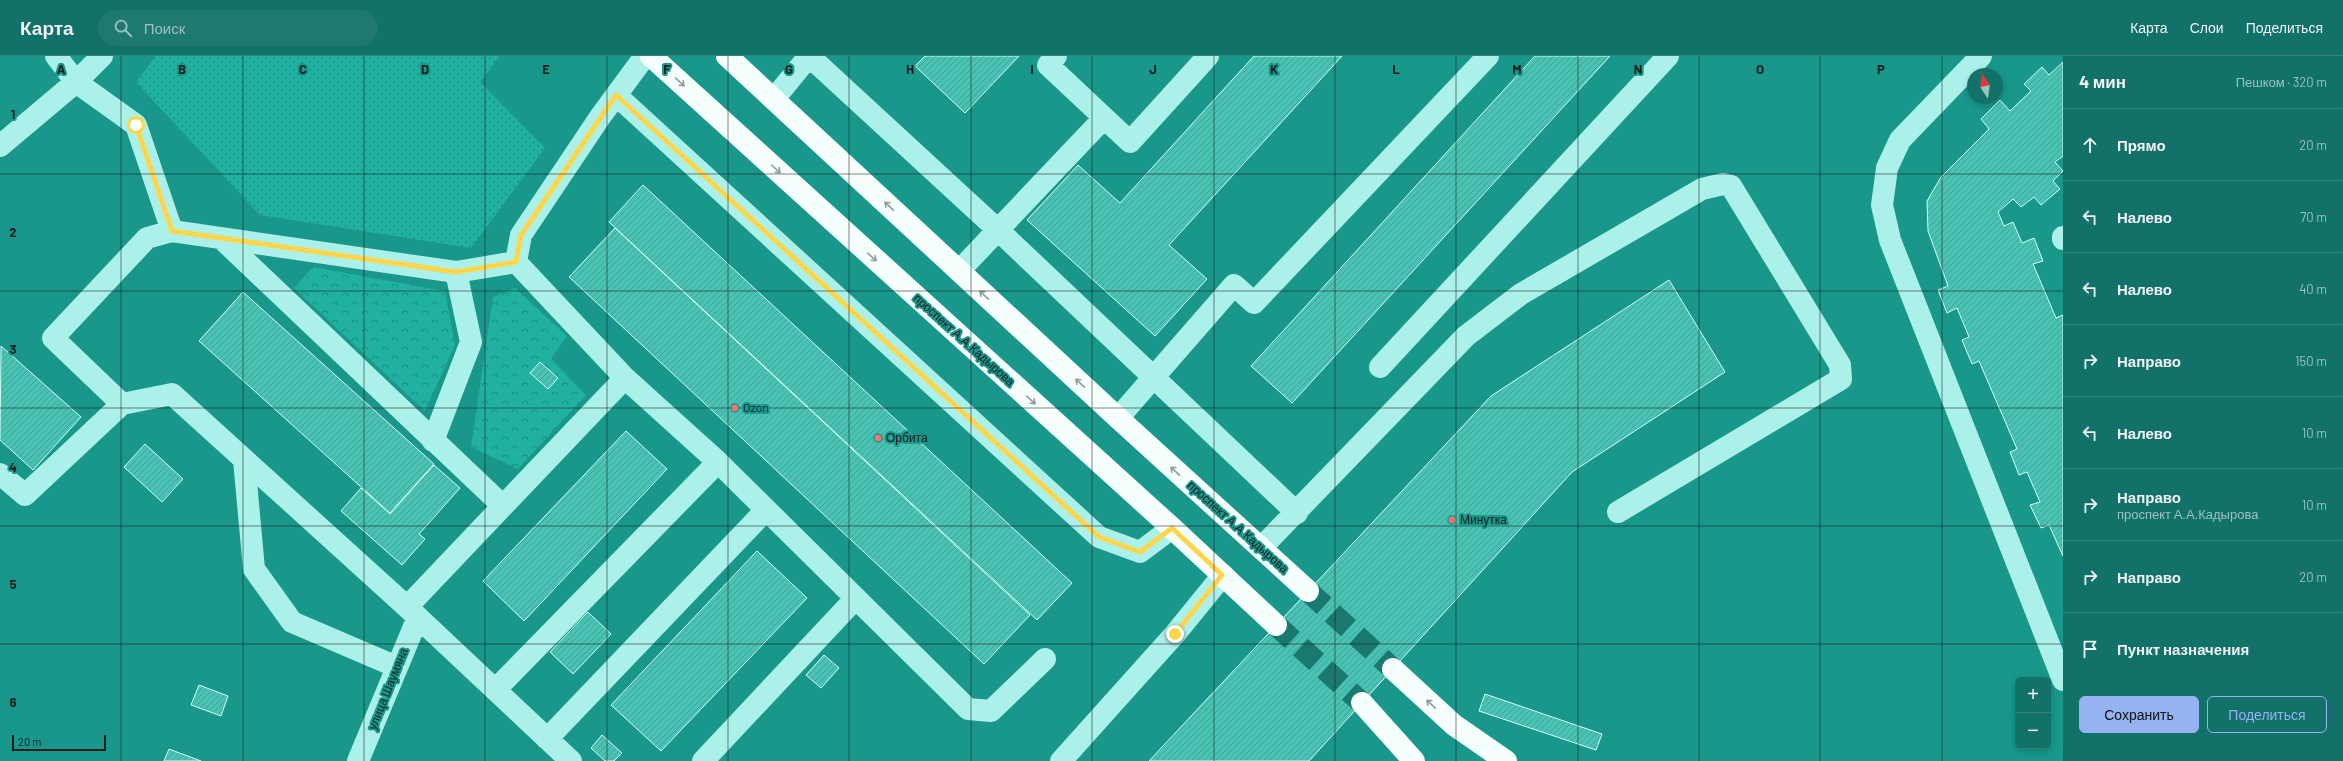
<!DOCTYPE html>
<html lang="ru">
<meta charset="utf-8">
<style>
body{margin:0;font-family:Barlow,sans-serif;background:#1f7971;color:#f1f3f6}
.controls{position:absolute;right:12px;bottom:12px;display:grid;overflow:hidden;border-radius:6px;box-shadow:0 2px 6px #0003}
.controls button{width:36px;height:36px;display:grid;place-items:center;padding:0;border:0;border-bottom:1px solid #31837c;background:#127168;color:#f1f3f6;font:20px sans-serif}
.compass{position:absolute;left:1967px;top:12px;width:36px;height:36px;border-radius:50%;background:#127168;box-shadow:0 2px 6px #0003;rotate:347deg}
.scale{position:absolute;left:12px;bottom:10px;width:94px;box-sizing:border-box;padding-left:4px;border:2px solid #1d1d1d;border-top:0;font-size:11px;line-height:14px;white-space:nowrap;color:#1d1d1d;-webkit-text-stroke:3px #18978a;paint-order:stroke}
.stop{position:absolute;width:12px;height:12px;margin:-9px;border:3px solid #ffd54a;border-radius:50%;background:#fff}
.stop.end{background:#ffd54a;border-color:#fff;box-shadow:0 1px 4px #0008}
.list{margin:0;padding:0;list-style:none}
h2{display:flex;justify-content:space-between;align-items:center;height:52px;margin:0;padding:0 16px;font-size:17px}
h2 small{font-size:13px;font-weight:400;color:#9cc2c0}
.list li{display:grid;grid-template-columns:26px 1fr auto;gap:12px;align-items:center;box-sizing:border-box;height:72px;padding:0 16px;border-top:1px solid #31837c}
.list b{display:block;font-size:15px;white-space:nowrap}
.list p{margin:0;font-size:13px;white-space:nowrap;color:#9cc2c0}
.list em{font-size:13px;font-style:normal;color:#9cc2c0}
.actions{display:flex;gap:8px;padding:12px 16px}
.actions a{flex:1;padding:9px 0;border:1px solid #95b2f1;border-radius:6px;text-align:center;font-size:14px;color:#95b2f1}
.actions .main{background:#95b2f1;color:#111}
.icon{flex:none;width:22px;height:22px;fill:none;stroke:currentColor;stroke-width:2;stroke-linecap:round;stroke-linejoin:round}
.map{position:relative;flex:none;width:2063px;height:705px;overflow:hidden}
header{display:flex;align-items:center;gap:24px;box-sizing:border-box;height:56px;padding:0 20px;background:#127168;border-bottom:1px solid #31837c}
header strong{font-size:19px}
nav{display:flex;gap:22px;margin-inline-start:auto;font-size:14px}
.search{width:280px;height:36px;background:#1f7971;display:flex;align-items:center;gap:10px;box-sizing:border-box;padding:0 14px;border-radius:22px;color:#9cc2c0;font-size:15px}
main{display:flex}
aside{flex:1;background:#127168}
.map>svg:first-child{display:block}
.grass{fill:url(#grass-dots)}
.forest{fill:url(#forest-crowns)}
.building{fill:url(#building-hatch);stroke:#d2fcf7}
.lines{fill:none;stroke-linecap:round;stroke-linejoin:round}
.major-tunnel{stroke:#19786f;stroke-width:22;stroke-dasharray:22 11;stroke-linecap:butt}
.minor{stroke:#abf1e9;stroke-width:22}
.major{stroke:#f5fffe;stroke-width:22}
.oneway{stroke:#949999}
.route{stroke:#ffd54a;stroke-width:5}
.grid{fill:none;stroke:#1d1d1d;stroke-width:1;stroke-opacity:0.55}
.poi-dot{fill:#ff716b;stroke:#18978a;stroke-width:1.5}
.labels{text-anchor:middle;stroke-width:4;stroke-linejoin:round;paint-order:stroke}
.street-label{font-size:12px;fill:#1d1d1d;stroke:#18978a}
.poi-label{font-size:12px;fill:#1d1d1d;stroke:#18978a;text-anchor:start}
.grid-label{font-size:13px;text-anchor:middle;font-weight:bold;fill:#1d1d1d;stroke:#18978a;stroke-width:4;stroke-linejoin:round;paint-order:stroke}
</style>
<header>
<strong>Карта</strong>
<div class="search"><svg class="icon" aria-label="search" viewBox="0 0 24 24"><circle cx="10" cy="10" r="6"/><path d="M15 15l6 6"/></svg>Поиск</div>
<nav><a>Карта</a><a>Слои</a><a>Поделиться</a></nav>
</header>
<main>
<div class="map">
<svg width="2063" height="705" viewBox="0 0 2063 705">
<defs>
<pattern id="grass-dots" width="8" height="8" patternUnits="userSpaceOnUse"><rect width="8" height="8" fill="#20b1a0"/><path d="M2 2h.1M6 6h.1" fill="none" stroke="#1b8f82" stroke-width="1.8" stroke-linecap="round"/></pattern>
<pattern id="forest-crowns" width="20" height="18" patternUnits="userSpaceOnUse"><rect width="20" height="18" fill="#20b1a0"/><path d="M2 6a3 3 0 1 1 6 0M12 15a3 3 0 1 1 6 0" fill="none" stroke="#1b8f82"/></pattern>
<pattern id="building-hatch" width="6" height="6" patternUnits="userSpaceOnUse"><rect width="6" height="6" fill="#49c2b3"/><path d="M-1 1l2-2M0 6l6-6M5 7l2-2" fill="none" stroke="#3fa69a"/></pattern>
</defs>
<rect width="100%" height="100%" fill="#18978a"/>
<path class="grass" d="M 156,0 L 500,0 L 480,26 L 545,92 L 471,192 L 260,159 L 136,26 Z"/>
<path class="forest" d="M 313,211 L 445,235 L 455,289 L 425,355 L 294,232 Z
M 515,232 L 567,280 L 551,303 L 586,339 L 518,413 L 471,391 L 493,241 Z"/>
<path class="building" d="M 925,0 L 1019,0 L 965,57 L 915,10 Z
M 1254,0 L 1342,0 L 1169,189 L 1207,223 L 1155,280 L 1027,164 L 1078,109 L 1120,147 Z
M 1535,0 L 1610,0 L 1292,347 L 1251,310 Z
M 2063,6 L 2063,100 L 2055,106 L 2063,115 L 2053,125 L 2060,133 L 2041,149 L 2034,141 L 2021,151 L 2013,143 L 1998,156 L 2004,170 L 2013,166 L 2022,187 L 2034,182 L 2043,205 L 2033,208 L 2056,262 L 2063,259 L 2063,500 L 2049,469 L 2041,472 L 2030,449 L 2040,446 L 2027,416 L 2019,419 L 2010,396 L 2017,393 L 1979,305 L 1972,308 L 1962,284 L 1969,281 L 1957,252 L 1947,257 L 1938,234 L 1948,230 L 1928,175 L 1927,145 L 1941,121 L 1989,73 L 1981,63 L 2000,44 L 2010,55 L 2031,35 L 2024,28 L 2042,11 L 2049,19 Z
M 643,129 L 1072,527 L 1037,564 L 609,166 Z
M 615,172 L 1030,559 L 984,608 L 569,221 Z
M 1669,224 L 1725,316 L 1572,416 L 1309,705 L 1149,705 L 1491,340 Z
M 243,236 L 434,408 L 390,457 L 199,285 Z
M 1,290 L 81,361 L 33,414 L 0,384 Z
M 540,306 L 558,322 L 548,333 L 530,317 Z
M 626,375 L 667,413 L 524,565 L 483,525 Z
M 145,388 L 183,423 L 162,446 L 124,411 Z
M 434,409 L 460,432 L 419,478 L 425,483 L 402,509 L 341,455 L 361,432 L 390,458 Z
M 757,495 L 807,542 L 661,695 L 611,649 Z
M 588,556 L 611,578 L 573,618 L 550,596 Z
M 824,599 L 839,612 L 821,632 L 806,619 Z
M 199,629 L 228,640 L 221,660 L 191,649 Z
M 1485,638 L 1602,678 L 1596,694 L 1479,655 Z
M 602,679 L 622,697 L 614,705 L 605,705 L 591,692 Z
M 169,693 L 201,705 L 164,705 Z"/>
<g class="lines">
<path class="major-tunnel" d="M 1308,535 L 1393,613
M 1276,569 L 1362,647"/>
<path class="minor" d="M 56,0 L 76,26 L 136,69 L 172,175
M 1056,0 L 1048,9 L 1130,86 L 1208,0
M 1981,0 L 1900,84 L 1887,112 L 1882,149 L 1890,184 L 2063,624
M 810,1 L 998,174 L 1297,457
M 616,39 L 1099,481 L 1140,496 L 1172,472
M 774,43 L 809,0
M 0,90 L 76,26 L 102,0
M 2063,181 L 2063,183
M 222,183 L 503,450 L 625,322
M 516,206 L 456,216 L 172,175 L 147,182 L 53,282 L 122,348 L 172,338 L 407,551 L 571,705
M 516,206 L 625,322 L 718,406 L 968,653 L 991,655 L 1045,603
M 516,206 L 521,179 L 600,61 L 645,0
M 959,215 L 1104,62
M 1380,311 L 1668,0
M 1118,362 L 1234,229 L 1254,247 L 1488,0
M 433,385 L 471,286 L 456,216
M 244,404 L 254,513 L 292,566 L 397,611
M 0,418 L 25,439 L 122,348
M 1261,492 L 1466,280 L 1521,238 L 1702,133 L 1723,128 L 1731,130 L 1840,309 L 1841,323 L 1618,456
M 407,551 L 503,450
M 495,634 L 718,406
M 547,683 L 766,454
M 358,705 L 418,561
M 703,705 L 856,542
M 1061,705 L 1175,578 L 1223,519"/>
<path class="major" d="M 651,0 L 1172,472 L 1276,569
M 727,0 L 1118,362 L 1308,535
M 1393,613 L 1454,669 L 1506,705
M 1362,647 L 1414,705"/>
</g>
<defs><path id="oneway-shaft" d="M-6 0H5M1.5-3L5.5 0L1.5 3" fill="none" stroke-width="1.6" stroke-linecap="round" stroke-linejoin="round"/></defs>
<g class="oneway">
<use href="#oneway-shaft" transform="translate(680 26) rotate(42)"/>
<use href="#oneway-shaft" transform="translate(776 113) rotate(42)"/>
<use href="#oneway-shaft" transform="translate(889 150) rotate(-137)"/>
<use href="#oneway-shaft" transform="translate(872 201) rotate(42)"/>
<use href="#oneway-shaft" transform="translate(984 239) rotate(-137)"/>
<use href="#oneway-shaft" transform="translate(1080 327) rotate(-137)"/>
<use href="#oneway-shaft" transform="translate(1031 344) rotate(42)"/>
<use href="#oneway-shaft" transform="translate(1175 415) rotate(-137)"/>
<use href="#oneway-shaft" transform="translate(1431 648) rotate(-137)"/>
</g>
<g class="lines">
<path class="route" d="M 136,69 L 172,175 L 456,216 L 516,206 L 521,179 L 616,39 L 1099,481 L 1140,496 L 1172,472 L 1222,519 L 1175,578"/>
</g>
<path class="grid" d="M 121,0 L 121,705M 243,0 L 243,705M 364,0 L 364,705M 485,0 L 485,705M 607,0 L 607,705M 728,0 L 728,705M 849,0 L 849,705M 971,0 L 971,705M 1092,0 L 1092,705M 1214,0 L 1214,705M 1335,0 L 1335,705M 1456,0 L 1456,705M 1578,0 L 1578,705M 1699,0 L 1699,705M 1820,0 L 1820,705M 1942,0 L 1942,705M 0,118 L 2063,118M 0,235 L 2063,235M 0,352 L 2063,352M 0,470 L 2063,470M 0,588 L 2063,588"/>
<g class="poi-dot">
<circle cx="735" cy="352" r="4"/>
<circle cx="878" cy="382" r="4"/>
<circle cx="1452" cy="464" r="4"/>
</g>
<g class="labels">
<g class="street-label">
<text transform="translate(964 284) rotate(42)" y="4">проспект А.А.Кадырова</text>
<text transform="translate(1238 471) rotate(42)" y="4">проспект А.А.Кадырова</text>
<text transform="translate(388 633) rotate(-68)" y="4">улица Шаумяна</text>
</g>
<g class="poi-label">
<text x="743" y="356">Ozon</text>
<text x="886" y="386">Орбита</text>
<text x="1460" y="468">Минутка</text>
</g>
</g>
<g class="grid-label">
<text x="61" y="18">A</text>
<text x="182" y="18">B</text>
<text x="303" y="18">C</text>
<text x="425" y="18">D</text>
<text x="546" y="18">E</text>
<text x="667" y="18">F</text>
<text x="789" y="18">G</text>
<text x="910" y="18">H</text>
<text x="1032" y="18">I</text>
<text x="1153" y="18">J</text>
<text x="1274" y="18">K</text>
<text x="1396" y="18">L</text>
<text x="1517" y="18">M</text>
<text x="1638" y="18">N</text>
<text x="1760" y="18">O</text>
<text x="1881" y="18">P</text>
<text x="13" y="63">1</text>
<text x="13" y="181">2</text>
<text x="13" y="298">3</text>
<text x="13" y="416">4</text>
<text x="13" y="533">5</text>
<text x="13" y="651">6</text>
</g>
</svg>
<div class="controls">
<button>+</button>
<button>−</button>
</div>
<svg class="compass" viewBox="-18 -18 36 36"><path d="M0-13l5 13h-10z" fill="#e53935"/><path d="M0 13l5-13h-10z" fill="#9cc2c0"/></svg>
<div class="scale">20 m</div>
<div class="stop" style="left:136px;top:69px"></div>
<div class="stop end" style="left:1175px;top:578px"></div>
</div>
<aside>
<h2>4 мин<small>Пешком · 320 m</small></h2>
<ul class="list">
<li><svg class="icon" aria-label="ahead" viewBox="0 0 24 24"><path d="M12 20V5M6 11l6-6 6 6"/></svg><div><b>Прямо</b></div><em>20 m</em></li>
<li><svg class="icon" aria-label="left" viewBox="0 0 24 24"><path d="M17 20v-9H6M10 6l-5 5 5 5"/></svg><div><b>Налево</b></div><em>70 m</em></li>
<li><svg class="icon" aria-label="left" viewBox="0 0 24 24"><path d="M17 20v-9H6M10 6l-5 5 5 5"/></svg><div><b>Налево</b></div><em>40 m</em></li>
<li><svg class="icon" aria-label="right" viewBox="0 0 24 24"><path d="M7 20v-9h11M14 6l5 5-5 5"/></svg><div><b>Направо</b></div><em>150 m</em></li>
<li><svg class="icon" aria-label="left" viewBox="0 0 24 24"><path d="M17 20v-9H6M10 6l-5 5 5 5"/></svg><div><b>Налево</b></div><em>10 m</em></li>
<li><svg class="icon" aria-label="right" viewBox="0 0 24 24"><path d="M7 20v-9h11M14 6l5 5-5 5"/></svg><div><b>Направо</b><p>проспект А.А.Кадырова</p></div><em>10 m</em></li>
<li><svg class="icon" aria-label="right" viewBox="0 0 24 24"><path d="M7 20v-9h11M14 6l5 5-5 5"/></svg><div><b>Направо</b></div><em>20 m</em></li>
<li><svg class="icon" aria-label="arrive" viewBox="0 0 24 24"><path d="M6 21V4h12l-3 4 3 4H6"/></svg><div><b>Пункт назначения</b></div></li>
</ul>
<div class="actions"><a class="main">Сохранить</a><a>Поделиться</a></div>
</aside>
</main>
